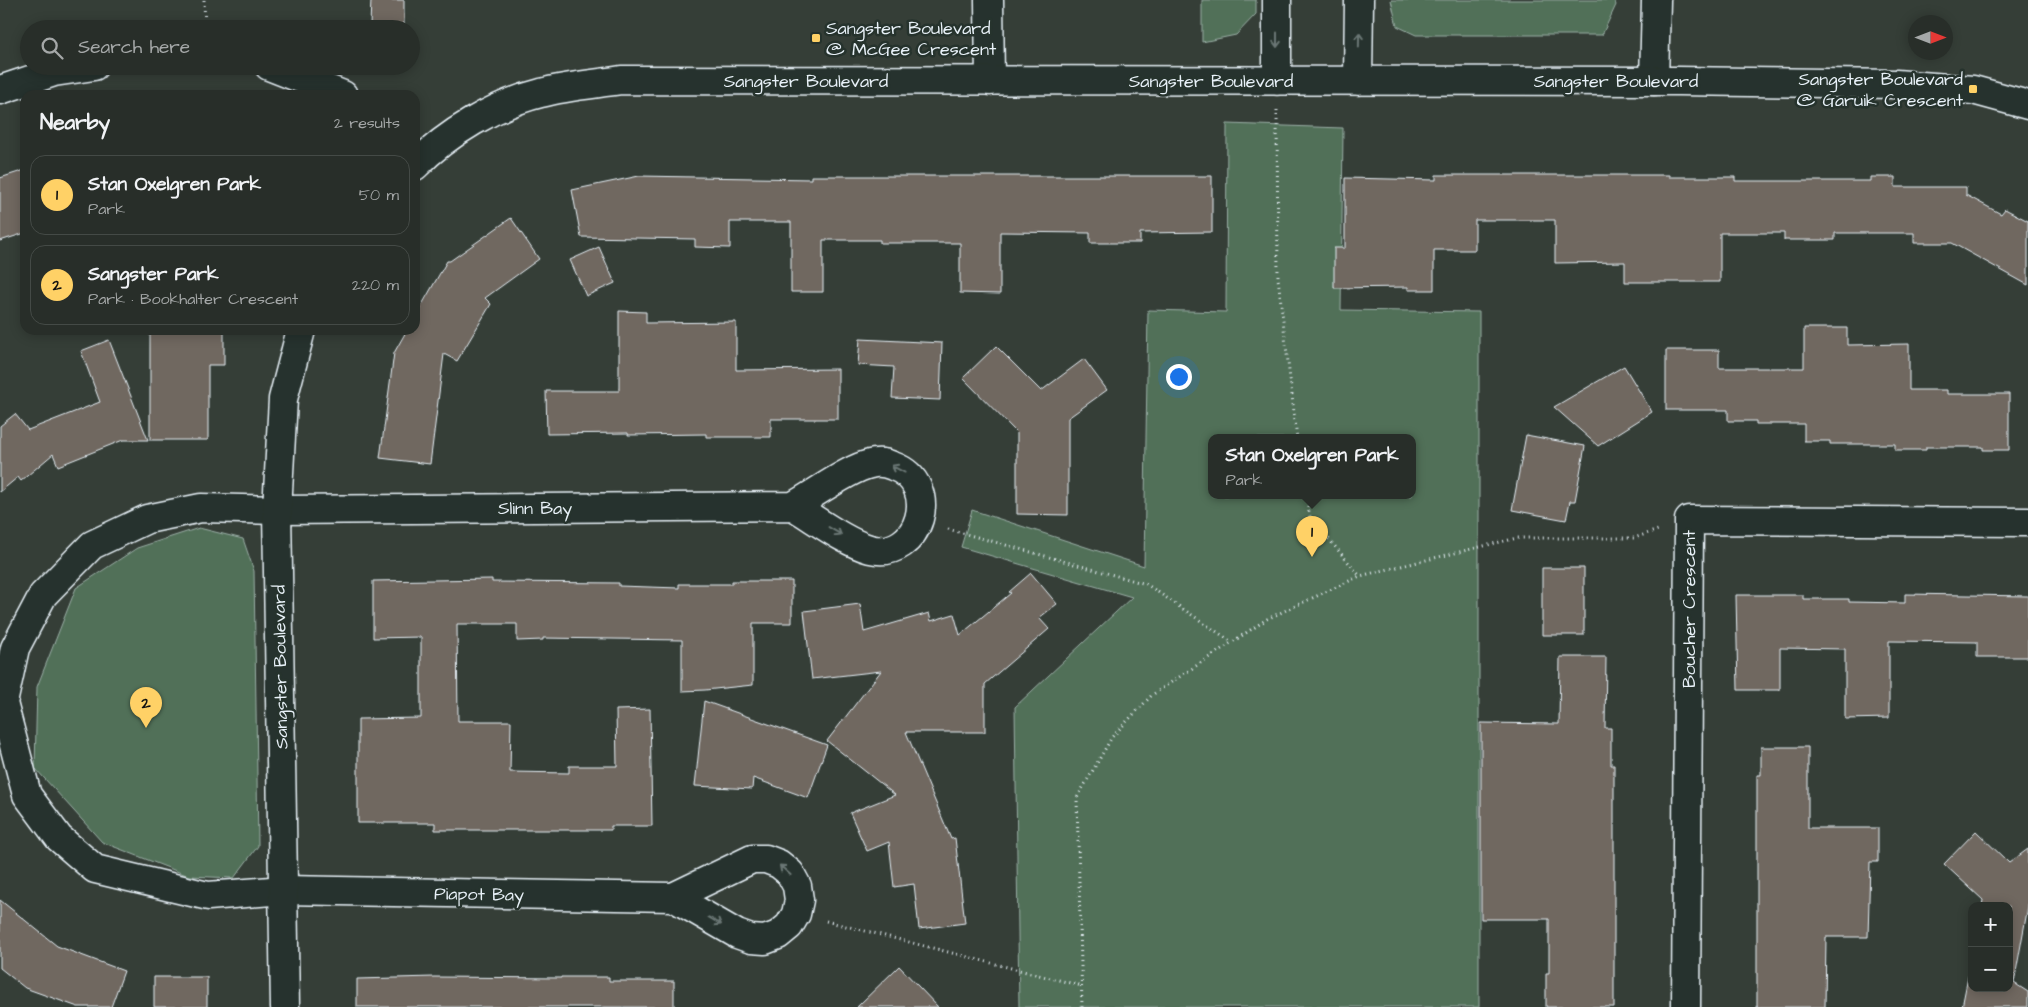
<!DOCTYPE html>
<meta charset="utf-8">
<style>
body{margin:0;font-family:"Architects Daughter",sans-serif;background:#343a35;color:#f1f3f6}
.controls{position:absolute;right:15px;bottom:15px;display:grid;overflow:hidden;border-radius:10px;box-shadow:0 2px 12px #0003}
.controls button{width:45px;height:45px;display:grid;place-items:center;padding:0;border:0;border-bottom:1px solid #444a46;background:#282e29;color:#f1f3f6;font:25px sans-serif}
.compass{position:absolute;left:1908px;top:15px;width:45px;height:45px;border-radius:50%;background:#282e29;box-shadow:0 2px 12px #0003;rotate:90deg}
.you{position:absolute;left:1178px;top:376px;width:18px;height:18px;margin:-12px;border:4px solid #fff;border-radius:50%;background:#1a73e8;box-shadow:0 0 0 8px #1a73e833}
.badge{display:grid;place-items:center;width:32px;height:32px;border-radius:50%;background:#ffd166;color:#111;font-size:16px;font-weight:700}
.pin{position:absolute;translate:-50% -41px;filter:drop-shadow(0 1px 2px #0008)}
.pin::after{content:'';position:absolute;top:26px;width:18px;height:15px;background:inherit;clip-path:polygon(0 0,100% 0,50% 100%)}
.popup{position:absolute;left:1208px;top:434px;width:208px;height:65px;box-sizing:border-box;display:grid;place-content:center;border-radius:10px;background:#282e29;filter:drop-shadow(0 1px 4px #0005);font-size:16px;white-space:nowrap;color:#a5a8a8}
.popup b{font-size:19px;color:#f1f3f6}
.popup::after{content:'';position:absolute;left:50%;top:100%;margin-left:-10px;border:10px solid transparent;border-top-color:#282e29}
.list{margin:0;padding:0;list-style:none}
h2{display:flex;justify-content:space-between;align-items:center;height:65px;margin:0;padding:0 20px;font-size:21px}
h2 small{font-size:16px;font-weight:400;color:#a5a8a8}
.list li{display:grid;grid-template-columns:32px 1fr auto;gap:15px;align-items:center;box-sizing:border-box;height:80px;margin:0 10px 10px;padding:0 10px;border:1px solid #444a46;border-radius:15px}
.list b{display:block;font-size:19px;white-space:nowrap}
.list p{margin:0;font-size:16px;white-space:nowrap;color:#a5a8a8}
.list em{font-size:16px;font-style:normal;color:#a5a8a8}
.icon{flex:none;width:28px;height:28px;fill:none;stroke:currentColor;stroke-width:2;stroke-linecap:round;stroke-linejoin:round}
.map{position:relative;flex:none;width:2028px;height:1007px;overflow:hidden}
.search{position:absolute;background:#282e29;box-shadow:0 2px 12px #0003;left:20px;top:20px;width:400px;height:55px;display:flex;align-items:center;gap:12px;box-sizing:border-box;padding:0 18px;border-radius:28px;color:#a5a8a8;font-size:19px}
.panel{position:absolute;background:#282e29;box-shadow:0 2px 12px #0003;left:20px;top:90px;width:400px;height:245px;border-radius:15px}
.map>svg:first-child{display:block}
.green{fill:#517058;stroke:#9cb0a8;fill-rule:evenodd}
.building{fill:#706860;stroke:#e8f1f8}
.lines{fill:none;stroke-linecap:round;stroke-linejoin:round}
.minor-casing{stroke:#e8f1f8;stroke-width:31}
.tertiary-casing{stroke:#e8f1f8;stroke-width:31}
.path{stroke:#e8f1f8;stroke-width:3;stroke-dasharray:1 4;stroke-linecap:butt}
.minor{stroke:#26332d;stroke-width:28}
.tertiary{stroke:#26332d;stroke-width:28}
.oneway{stroke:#6a7674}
.poi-dot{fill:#ffd166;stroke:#26332d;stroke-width:2}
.labels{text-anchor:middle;stroke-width:5;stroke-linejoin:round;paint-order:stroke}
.poi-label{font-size:18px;fill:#e8f1f8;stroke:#26332d;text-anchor:start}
.street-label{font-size:18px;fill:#e8f1f8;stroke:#26332d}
</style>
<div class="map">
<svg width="2028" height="1007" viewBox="0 0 2028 1007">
<rect width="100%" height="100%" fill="#353e37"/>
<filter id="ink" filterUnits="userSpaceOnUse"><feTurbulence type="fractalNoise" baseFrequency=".02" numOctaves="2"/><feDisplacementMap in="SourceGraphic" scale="10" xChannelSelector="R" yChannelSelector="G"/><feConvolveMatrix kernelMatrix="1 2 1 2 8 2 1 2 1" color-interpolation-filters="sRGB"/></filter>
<g filter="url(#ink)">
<path class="green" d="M 1202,0 L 1256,0 L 1256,14 L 1236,35 L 1202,42 Z
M 1391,0 L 1614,0 L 1616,5 L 1602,35 L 1416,35 L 1397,26 Z
M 1227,124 L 1343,128 L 1341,310 L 1479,312 L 1479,1007 L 1019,1007 L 1015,707 L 1132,597 L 961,547 L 972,510 L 1144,566 L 1148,310 L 1226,312 ZM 1212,438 L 1412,438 L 1412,496 L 1212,496 Z
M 199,528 L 243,539 L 254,571 L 258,846 L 234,878 L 189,876 L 102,842 L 35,768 L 37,687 L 76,588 L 137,548 Z"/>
<path class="building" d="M 371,0 L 404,0 L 404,25 L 370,25 Z
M 25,170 L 25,233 L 0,241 L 0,178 Z
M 1436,175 L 1669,175 L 1669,177 L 1735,177 L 1735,181 L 1870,181 L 1870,177 L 1895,177 L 1895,187 L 1966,187 L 1966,195 L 2001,214 L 2005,209 L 2028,221 L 2028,285 L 1952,243 L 1914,243 L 1914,233 L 1835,233 L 1835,240 L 1784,240 L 1784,233 L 1720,233 L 1720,282 L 1625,282 L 1625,262 L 1555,263 L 1555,220 L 1475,220 L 1475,250 L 1434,250 L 1434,290 L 1408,290 L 1408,287 L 1334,288 L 1334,248 L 1345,248 L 1345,178 L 1436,180 Z
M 639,176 L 811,179 L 811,176 L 1212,176 L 1212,232 L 1140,233 L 1140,243 L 1090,243 L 1090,233 L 1000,232 L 1000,294 L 960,293 L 960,243 L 880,243 L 880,240 L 823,240 L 823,292 L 791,292 L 791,222 L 730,222 L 730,248 L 695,247 L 695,239 L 581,237 L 572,190 Z
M 511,218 L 539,259 L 485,298 L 491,304 L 457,361 L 444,354 L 430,464 L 380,458 L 394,353 L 407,330 L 415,330 L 415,317 L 447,261 L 450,261 Z
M 599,247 L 615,283 L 586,296 L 570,260 Z
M 619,311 L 646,312 L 646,323 L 736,322 L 736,370 L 838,369 L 838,419 L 771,419 L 771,437 L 706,437 L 706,434 L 628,435 L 628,433 L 547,434 L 546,391 L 619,391 Z
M 1804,328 L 1847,328 L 1847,345 L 1909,344 L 1909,390 L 1947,390 L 1947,394 L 2009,394 L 2009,450 L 1983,450 L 1983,447 L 1926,447 L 1926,450 L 1895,450 L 1895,444 L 1830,444 L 1830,441 L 1804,441 L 1804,424 L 1756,424 L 1756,421 L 1728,421 L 1728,410 L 1666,410 L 1666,350 L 1719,350 L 1719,368 L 1804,368 Z
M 150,330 L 224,330 L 224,365 L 208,365 L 208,440 L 150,440 Z
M 860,339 L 942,343 L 940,400 L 892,398 L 894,367 L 858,365 Z
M 109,340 L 148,440 L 123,440 L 58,466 L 53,454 L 21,481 L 18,477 L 0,492 L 0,426 L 15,414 L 28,430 L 100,402 L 81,351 Z
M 996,346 L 1041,391 L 1084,359 L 1107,390 L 1068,418 L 1068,515 L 1017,514 L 1017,433 L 963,378 Z
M 1624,366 L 1652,412 L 1598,446 L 1554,407 Z
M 1526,435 L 1585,446 L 1575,501 L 1570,501 L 1566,520 L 1512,510 Z
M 1542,568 L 1584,568 L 1584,635 L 1542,635 Z
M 1031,573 L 1057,604 L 1039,618 L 1049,629 L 985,684 L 985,732 L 906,732 L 951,839 L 955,838 L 965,923 L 919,929 L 914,884 L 894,887 L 889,842 L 867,851 L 850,813 L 895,795 L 827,741 L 881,671 L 812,679 L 804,611 L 860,604 L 864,632 L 929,613 L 931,621 L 954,614 L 960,635 L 1011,593 L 1009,592 Z
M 492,579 L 492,582 L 619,583 L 619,586 L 679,588 L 679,584 L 732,584 L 732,581 L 792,581 L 792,623 L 753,623 L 753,685 L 705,690 L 682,691 L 682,640 L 543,638 L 543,640 L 517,641 L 517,624 L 457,624 L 458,721 L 511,721 L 510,772 L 569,773 L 569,766 L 617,766 L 616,710 L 650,709 L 652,826 L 611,826 L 611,830 L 435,830 L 435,823 L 358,823 L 358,719 L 421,718 L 421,637 L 373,638 L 373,581 Z
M 1905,594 L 2028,596 L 2028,657 L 1977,657 L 1977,642 L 1889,641 L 1889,718 L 1845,719 L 1845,649 L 1780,648 L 1780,690 L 1738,690 L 1736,595 L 1803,595 L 1803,599 L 1849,599 L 1849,602 L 1905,603 Z
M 1560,657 L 1606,657 L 1605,728 L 1611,728 L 1611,765 L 1614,765 L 1614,1007 L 1546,1007 L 1546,973 L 1549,973 L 1549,919 L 1481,919 L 1481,723 L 1559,724 Z
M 704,701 L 827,745 L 808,798 L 753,778 L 752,789 L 695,786 Z
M 1761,747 L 1808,747 L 1808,828 L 1878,828 L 1878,862 L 1870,862 L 1868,937 L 1826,937 L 1825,1007 L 1757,1007 L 1757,775 L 1761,775 Z
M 1976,831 L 2009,863 L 2028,849 L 2028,906 L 2014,983 L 2028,992 L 2028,1007 L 1962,1007 L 1972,957 L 1972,988 L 2009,988 L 2009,906 L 1982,906 L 1983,900 L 1944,864 Z
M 0,900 L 57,946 L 124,971 L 111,1007 L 78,1007 L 25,988 L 0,968 Z
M 899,966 L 938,1007 L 857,1007 Z
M 154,977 L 207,977 L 207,1007 L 154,1007 Z
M 434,977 L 561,978 L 561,977 L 609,977 L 609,981 L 674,981 L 674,1007 L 357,1007 L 357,979 Z"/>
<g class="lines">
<g class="minor-casing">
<path id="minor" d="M 989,0 L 990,81
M 269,66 L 343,95
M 1654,81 L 1656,0
M 0,90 L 54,72 L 94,66
M 673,897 L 737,934 L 751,939 L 765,940 L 778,935 L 789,926 L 796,914 L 799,900 L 797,886 L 790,873 L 779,864 L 766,859 L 752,859 L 673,897 L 284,890 L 208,896 L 95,869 L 59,838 L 27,795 L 3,703 L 15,648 L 43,595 L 92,545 L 147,519 L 201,508 L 277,510 L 793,506 C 813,495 850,468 870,464 C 877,462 886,463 893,466 C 943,484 920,561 870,549 C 847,543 815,519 793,506
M 1686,1007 L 1689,520 L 2028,522"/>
</g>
<g class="tertiary-casing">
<path id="tertiary" d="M 1277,0 L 1277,81
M 1358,81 L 1359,0
M 415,166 C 447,133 496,104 541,93 C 566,86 595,84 621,80 L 1678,81 L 1896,84 L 1973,90 L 2028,105
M 285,1007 L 277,510 L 283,399 L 301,330"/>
</g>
<path class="path" d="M 204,0 L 205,29
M 1277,110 L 1278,278 L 1297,438
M 1306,496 L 1310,517 L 1360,576
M 948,529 L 1146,584 L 1232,642
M 826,921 L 1082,986
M 1082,1007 L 1077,798 L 1112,737 L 1152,695 L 1267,619 L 1360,576 L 1517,538 L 1634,538 L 1658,530"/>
<use href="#minor" class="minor"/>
<use href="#tertiary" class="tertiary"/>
</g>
<defs><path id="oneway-shaft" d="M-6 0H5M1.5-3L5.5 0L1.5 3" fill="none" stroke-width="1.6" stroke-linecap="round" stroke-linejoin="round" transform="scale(1.25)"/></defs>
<g class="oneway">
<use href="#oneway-shaft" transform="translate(1277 40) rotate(90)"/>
<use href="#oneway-shaft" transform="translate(1359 40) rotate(-89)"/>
<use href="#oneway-shaft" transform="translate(898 469) rotate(-152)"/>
<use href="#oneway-shaft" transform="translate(835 531) rotate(31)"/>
<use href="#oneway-shaft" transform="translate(785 870) rotate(-138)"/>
<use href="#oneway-shaft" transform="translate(715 921) rotate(30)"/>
</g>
</g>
<g class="poi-dot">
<rect x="811" y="33" width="10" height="10" rx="2.5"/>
<rect x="1968" y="84" width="10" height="10" rx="2.5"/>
</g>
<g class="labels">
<g class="poi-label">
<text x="826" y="34">Sangster Boulevard<tspan x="826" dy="21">@ McGee Crescent</tspan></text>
<text x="1963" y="85" text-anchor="end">Sangster Boulevard<tspan x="1963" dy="21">@ Garuik Crescent</tspan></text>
</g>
<g class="street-label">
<text x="806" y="87">Sangster Boulevard</text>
<text x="1211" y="87">Sangster Boulevard</text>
<text x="1616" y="87">Sangster Boulevard</text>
<text x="535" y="514">Slinn Bay</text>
<text transform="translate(1689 609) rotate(-90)" y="6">Boucher Crescent</text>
<text transform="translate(280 667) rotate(-91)" y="6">Sangster Boulevard</text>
<text transform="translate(479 894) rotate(1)" y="6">Piapot Bay</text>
</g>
</g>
</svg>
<div class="controls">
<button>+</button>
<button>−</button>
</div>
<svg class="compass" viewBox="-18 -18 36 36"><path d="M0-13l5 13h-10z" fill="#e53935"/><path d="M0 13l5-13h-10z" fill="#a5a8a8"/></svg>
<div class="you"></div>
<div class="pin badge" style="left:1312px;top:557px">1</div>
<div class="popup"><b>Stan Oxelgren Park</b>Park</div>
<div class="pin badge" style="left:146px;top:728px">2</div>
<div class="search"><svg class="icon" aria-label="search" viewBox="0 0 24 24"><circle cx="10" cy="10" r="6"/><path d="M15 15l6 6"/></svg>Search here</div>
<section class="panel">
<h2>Nearby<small>2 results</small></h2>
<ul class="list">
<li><span class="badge">1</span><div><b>Stan Oxelgren Park</b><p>Park</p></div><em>50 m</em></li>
<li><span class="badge">2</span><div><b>Sangster Park</b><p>Park · Bookhalter Crescent</p></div><em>220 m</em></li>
</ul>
</section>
</div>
